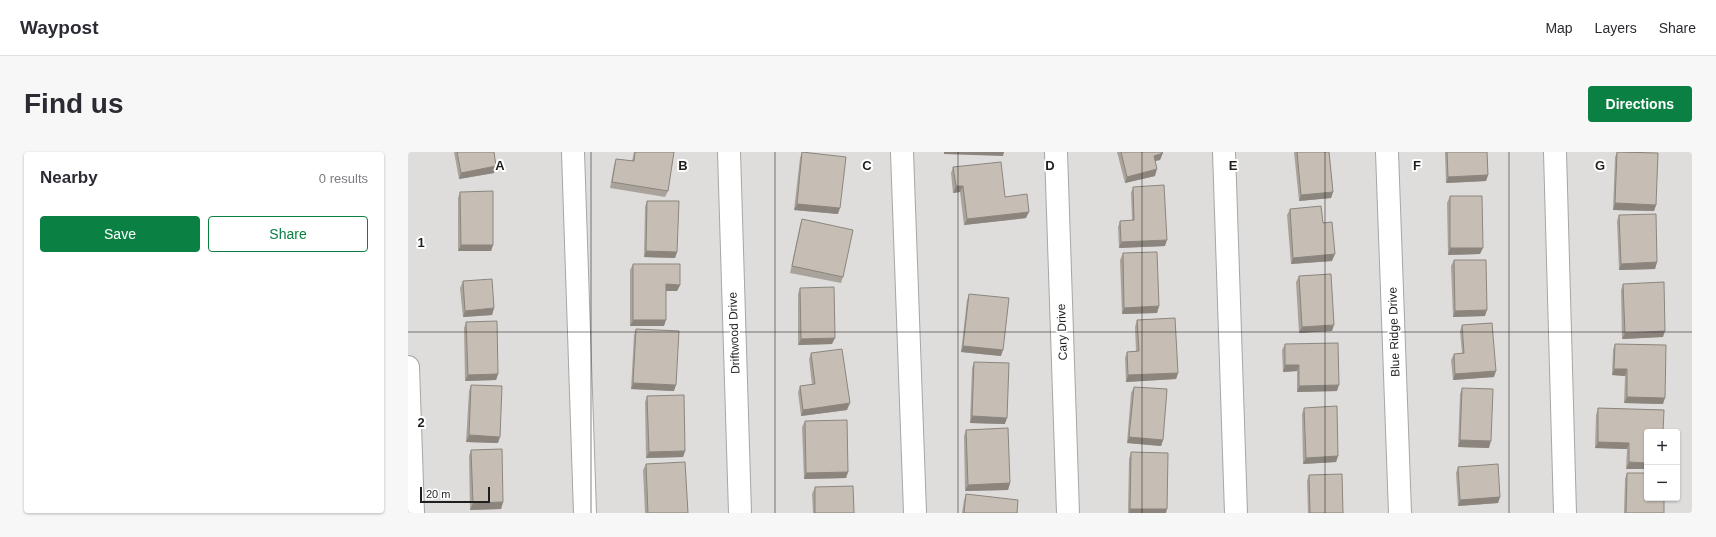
<!DOCTYPE html>
<meta charset="utf-8">
<style>
body{margin:0;font-family:Helvetica,sans-serif;background:#f7f7f7;color:#2b2b33}
.controls{position:absolute;right:12px;bottom:12px;display:grid;overflow:hidden;border-radius:4px;box-shadow:0 1px 3px #0004}
.controls button{width:36px;height:36px;display:grid;place-items:center;padding:0;border:0;border-bottom:1px solid #e1e1e2;background:#fff;color:#2b2b33;font:20px sans-serif}
.scale{position:absolute;left:12px;bottom:10px;width:70px;box-sizing:border-box;padding-left:4px;border:2px solid #1f1f1f;border-top:0;font-size:11px;line-height:14px;white-space:nowrap;color:#1f1f1f;-webkit-text-stroke:3px #fff;paint-order:stroke}
.list{margin:0;padding:0;list-style:none}
h2{display:flex;justify-content:space-between;align-items:center;height:52px;margin:0;padding:0 16px;font-size:17px}
h2 small{font-size:13px;font-weight:400;color:#7c7c81}
.actions{display:flex;gap:8px;padding:12px 16px}
.actions a{flex:1;padding:9px 0;border:1px solid #0b8043;border-radius:4px;text-align:center;font-size:14px;color:#0b8043}
.actions .main{background:#0b8043;color:#fff}
.map{position:relative;flex:none;width:1284px;height:361px;overflow:hidden;border-radius:4px}
header{display:flex;align-items:center;gap:24px;box-sizing:border-box;height:56px;padding:0 20px;background:#fff;border-bottom:1px solid #e1e1e2}
header strong{font-size:19px}
nav{display:flex;gap:22px;margin-inline-start:auto;font-size:14px}
.intro{display:flex;align-items:center;justify-content:space-between;box-sizing:border-box;height:96px;padding:0 24px}
h1{margin:0;font-size:28px}
.button{padding:10px 18px;border-radius:4px;background:#0b8043;color:#fff;font-size:14px;font-weight:700}
main{display:flex;gap:24px;padding:0 24px}
aside{flex:1;background:#fff;border-radius:4px;box-shadow:0 1px 3px #0004}
.map>svg:first-child{display:block}
.residential{fill:#dedddc;fill-rule:evenodd}
.lines{fill:none;stroke-linecap:round;stroke-linejoin:round}
.minor-casing{stroke:#a6a6a6;stroke-width:24}
.minor{stroke:#fff;stroke-width:22}
.wall{fill:#aaa39b}
.shaded-wall{fill:#8b857e}
.building{fill:#c6beb4;stroke:#8b857e}
.grid{fill:none;stroke:#1f1f1f;stroke-width:1;stroke-opacity:0.55}
.labels{text-anchor:middle;stroke-width:4;stroke-linejoin:round;paint-order:stroke}
.street-label{font-size:12px;fill:#1f1f1f;stroke:#fff}
.grid-label{font-size:13px;text-anchor:middle;font-weight:bold;fill:#1f1f1f;stroke:#fff;stroke-width:4;stroke-linejoin:round;paint-order:stroke}
</style>
<header>
<strong>Waypost</strong>
<nav><a>Map</a><a>Layers</a><a>Share</a></nav>
</header>
<div class="intro"><h1>Find us</h1><a class="button">Directions</a></div>
<main>
<aside>
<h2>Nearby<small>0 results</small></h2>
<ul class="list">
</ul>
<div class="actions"><a class="main">Save</a><a>Share</a></div>
</aside>
<div class="map">
<svg width="1284" height="361" viewBox="0 0 1284 361">
<rect width="100%" height="100%" fill="#f1eee5"/>
<path class="residential" d="M 0,0 L 1284,0 L 1284,361 L 0,361 ZM 1239,280 L 1269,280 L 1269,346 L 1239,346 Z"/>
<g class="lines">
<g class="minor-casing">
<path id="minor" d="M 165,0 L 177,361
M 321,0 L 332,361
M 494,0 L 507,361
M 648,0 L 660,361
M 816,0 L 828,361
M 979,0 L 992,361
M 1147,0 L 1157,361
M 0,215 L 5,361"/>
</g>
<use href="#minor" class="minor"/>
</g>
<path class="wall" d="M 46,0 L 86,0 L 88,14 L 86,21 L 51,27 Z
M 226,0 L 266,0 L 260,39 L 257,45 L 202,36 L 206,13 L 208,7 L 224,9 Z
M 394,0 L 430,62 L 386,58 L 392,6 Z
M 709,0 L 754,0 L 752,8 L 747,9 L 747,24 L 717,31 Z
M 886,0 L 921,0 L 925,40 L 923,46 L 891,49 Z
M 1037,0 L 1079,0 L 1080,23 L 1078,29 L 1038,31 Z
M 1209,0 L 1237,0 L 1248,53 L 1246,59 L 1205,58 L 1207,5 Z
M 545,15 L 597,45 L 618,66 L 556,73 L 552,40 L 545,41 L 543,21 Z
M 725,35 L 757,94 L 711,96 L 710,75 L 712,69 L 724,68 L 723,41 Z
M 52,40 L 85,93 L 83,99 L 50,99 L 50,46 Z
M 1042,44 L 1072,102 L 1040,103 L 1039,51 Z
M 239,49 L 269,100 L 267,106 L 236,105 L 237,55 Z
M 882,57 L 915,71 L 924,109 L 883,112 L 879,63 Z
M 1211,63 L 1249,110 L 1247,117 L 1211,118 L 1209,69 Z
M 394,67 L 435,125 L 433,131 L 382,121 L 392,73 Z
M 715,101 L 751,154 L 749,161 L 714,162 L 712,108 Z
M 1046,108 L 1077,164 L 1045,165 L 1043,114 Z
M 225,112 L 272,133 L 269,139 L 258,139 L 256,174 L 222,174 L 222,118 Z
M 891,124 L 924,179 L 891,181 L 888,130 Z
M 55,129 L 86,156 L 84,163 L 55,165 L 52,136 Z
M 1215,132 L 1255,185 L 1214,187 L 1213,138 Z
M 392,136 L 424,192 L 390,193 L 390,142 Z
M 561,142 L 593,204 L 553,200 L 559,148 Z
M 729,168 L 770,221 L 768,227 L 718,230 L 717,206 L 719,200 L 728,199 L 727,175 Z
M 58,170 L 90,222 L 88,228 L 57,229 L 56,176 Z
M 1054,173 L 1086,225 L 1045,228 L 1043,208 L 1046,202 L 1054,201 L 1052,179 Z
M 228,177 L 266,239 L 223,237 L 226,183 Z
M 877,192 L 929,239 L 889,240 L 889,219 L 875,220 L 874,198 Z
M 1207,192 L 1255,252 L 1216,251 L 1217,224 L 1204,223 L 1205,198 Z
M 403,201 L 439,258 L 393,264 L 390,240 L 392,234 L 404,233 L 401,207 Z
M 566,210 L 597,272 L 562,271 L 564,216 Z
M 63,233 L 90,291 L 58,290 L 61,239 Z
M 726,235 L 755,288 L 753,294 L 719,291 L 723,241 Z
M 1054,236 L 1081,296 L 1050,295 L 1052,242 Z
M 239,244 L 277,299 L 275,305 L 238,306 L 237,250 Z
M 896,256 L 930,304 L 928,310 L 895,312 L 894,262 Z
M 1190,256 L 1256,258 L 1218,317 L 1219,297 L 1187,296 L 1188,263 Z
M 397,269 L 440,320 L 438,326 L 396,327 L 394,275 Z
M 558,278 L 602,331 L 600,338 L 557,339 L 556,284 Z
M 63,298 L 95,350 L 93,357 L 62,358 L 61,304 Z
M 723,300 L 758,361 L 720,361 L 721,307 Z
M 238,312 L 280,361 L 237,361 L 235,318 Z
M 1050,315 L 1092,345 L 1090,351 L 1050,354 L 1048,321 Z
M 1219,321 L 1256,361 L 1216,361 L 1217,327 Z
M 901,323 L 935,361 L 900,361 L 899,329 Z
M 407,335 L 446,361 L 405,361 L 404,342 Z
M 558,342 L 609,361 L 554,361 L 556,348 Z"/>
<path class="shaded-wall" d="M 536,0 L 596,0 L 595,4 L 536,2 Z
M 755,1 L 752,8 L 743,10 L 746,4 Z
M 88,14 L 86,21 L 51,27 L 53,21 Z
M 749,17 L 747,24 L 717,31 L 719,25 Z
M 1080,23 L 1078,29 L 1038,31 L 1040,25 Z
M 548,34 L 555,34 L 552,40 L 545,41 Z
M 925,40 L 923,46 L 891,49 L 893,43 Z
M 1207,51 L 1248,53 L 1246,59 L 1205,58 Z
M 389,52 L 432,56 L 430,62 L 386,58 Z
M 621,60 L 618,66 L 556,73 L 559,67 Z
M 759,88 L 757,94 L 711,96 L 713,90 Z
M 53,93 L 85,93 L 83,99 L 50,99 Z
M 1042,96 L 1075,96 L 1072,102 L 1040,103 Z
M 238,99 L 269,100 L 267,106 L 236,105 Z
M 927,102 L 924,109 L 883,112 L 885,106 Z
M 1249,110 L 1247,117 L 1211,118 L 1213,112 Z
M 258,132 L 272,133 L 269,139 L 256,139 Z
M 751,154 L 749,161 L 714,162 L 716,156 Z
M 86,156 L 84,163 L 55,165 L 57,159 Z
M 1079,158 L 1077,164 L 1045,165 L 1047,159 Z
M 225,168 L 258,168 L 256,174 L 222,174 Z
M 926,173 L 924,179 L 891,181 L 894,175 Z
M 1257,179 L 1255,185 L 1214,187 L 1217,181 Z
M 427,186 L 424,192 L 390,193 L 393,187 Z
M 555,194 L 595,198 L 593,204 L 553,200 Z
M 877,213 L 891,213 L 889,219 L 875,220 Z
M 1206,217 L 1219,217 L 1217,224 L 1204,223 Z
M 1088,219 L 1086,225 L 1045,228 L 1047,222 Z
M 770,221 L 768,227 L 718,230 L 720,223 Z
M 90,222 L 88,228 L 57,229 L 60,223 Z
M 225,231 L 268,233 L 266,239 L 223,237 Z
M 931,233 L 929,239 L 889,240 L 891,234 Z
M 1219,245 L 1257,246 L 1255,252 L 1216,251 Z
M 442,251 L 439,258 L 393,264 L 395,258 Z
M 564,264 L 599,266 L 597,272 L 562,271 Z
M 61,283 L 92,285 L 90,291 L 58,290 Z
M 721,285 L 755,288 L 753,294 L 719,291 Z
M 1052,288 L 1083,289 L 1081,296 L 1050,295 Z
M 1190,290 L 1221,291 L 1219,297 L 1187,296 Z
M 277,299 L 275,305 L 238,306 L 241,300 Z
M 930,304 L 928,310 L 895,312 L 898,306 Z
M 1221,310 L 1239,311 L 1239,317 L 1218,317 Z
M 440,320 L 438,326 L 396,327 L 398,321 Z
M 602,331 L 600,338 L 557,339 L 560,333 Z
M 1092,345 L 1090,351 L 1050,354 L 1052,348 Z
M 95,350 L 93,357 L 62,358 L 65,351 Z
M 722,357 L 759,357 L 758,361 L 721,361 Z"/>
<path class="building" d="M 49,0 L 86,0 L 88,14 L 53,21 Z
M 227,0 L 266,0 L 260,39 L 204,30 L 208,7 L 226,9 Z
M 394,0 L 438,5 L 432,56 L 389,52 Z
M 713,0 L 754,0 L 755,1 L 746,4 L 749,17 L 719,25 Z
M 889,0 L 921,0 L 925,40 L 893,43 Z
M 1039,0 L 1079,0 L 1080,23 L 1040,25 Z
M 1209,0 L 1250,1 L 1248,53 L 1207,51 Z
M 593,10 L 597,45 L 619,42 L 621,60 L 559,67 L 555,34 L 548,34 L 545,15 Z
M 756,33 L 759,88 L 713,90 L 712,69 L 726,68 L 725,35 Z
M 85,39 L 85,93 L 53,93 L 52,40 Z
M 1042,44 L 1074,44 L 1075,96 L 1042,96 Z
M 239,49 L 271,49 L 269,100 L 238,99 Z
M 913,54 L 915,71 L 924,70 L 927,102 L 885,106 L 882,57 Z
M 1248,62 L 1249,110 L 1213,112 L 1211,63 Z
M 394,67 L 445,78 L 435,125 L 384,114 Z
M 749,100 L 751,154 L 716,156 L 715,101 Z
M 1046,108 L 1078,108 L 1079,158 L 1047,159 Z
M 225,112 L 272,112 L 272,133 L 258,132 L 258,168 L 225,168 Z
M 923,122 L 926,173 L 894,175 L 891,124 Z
M 84,127 L 86,156 L 57,159 L 55,129 Z
M 1256,130 L 1257,179 L 1217,181 L 1215,132 Z
M 426,135 L 427,186 L 393,187 L 392,136 Z
M 561,142 L 601,146 L 595,198 L 555,194 Z
M 767,166 L 770,221 L 720,223 L 719,200 L 731,199 L 729,168 Z
M 89,169 L 90,222 L 60,223 L 58,170 Z
M 1084,171 L 1088,219 L 1047,222 L 1046,202 L 1056,201 L 1054,173 Z
M 228,177 L 271,179 L 268,233 L 225,231 Z
M 930,191 L 931,233 L 891,234 L 891,213 L 877,213 L 877,192 Z
M 1207,192 L 1258,193 L 1257,246 L 1219,245 L 1219,217 L 1206,217 Z
M 434,197 L 442,251 L 395,258 L 392,234 L 407,232 L 403,201 Z
M 566,210 L 601,211 L 599,266 L 564,264 Z
M 63,233 L 94,234 L 92,285 L 61,283 Z
M 726,235 L 759,237 L 755,288 L 721,285 Z
M 1054,236 L 1085,237 L 1083,289 L 1052,288 Z
M 276,243 L 277,299 L 241,300 L 239,244 Z
M 929,254 L 930,304 L 898,306 L 896,256 Z
M 1190,256 L 1256,258 L 1255,280 L 1239,280 L 1239,311 L 1221,310 L 1221,291 L 1190,290 Z
M 439,268 L 440,320 L 398,321 L 397,269 Z
M 600,276 L 602,331 L 560,333 L 558,278 Z
M 94,297 L 95,350 L 65,351 L 63,298 Z
M 723,300 L 760,301 L 759,357 L 722,357 Z
M 277,310 L 280,361 L 240,361 L 238,312 Z
M 1090,312 L 1092,345 L 1052,348 L 1050,315 Z
M 1219,321 L 1239,321 L 1239,346 L 1256,346 L 1256,361 L 1218,361 Z
M 934,322 L 935,361 L 902,361 L 901,323 Z
M 445,334 L 446,361 L 407,361 L 407,335 Z
M 558,342 L 610,348 L 609,361 L 556,361 Z"/>
<path class="grid" d="M 183,0 L 183,361M 367,0 L 367,361M 550,0 L 550,361M 734,0 L 734,361M 917,0 L 917,361M 1101,0 L 1101,361M 0,180 L 1284,180"/>
<g class="labels">
<g class="street-label">
<text transform="translate(654 180) rotate(-92)" y="4">Cary Drive</text>
<text transform="translate(986 180) rotate(-92)" y="4">Blue Ridge Drive</text>
<text transform="translate(326 181) rotate(-92)" y="4">Driftwood Drive</text>
</g>
</g>
<g class="grid-label">
<text x="92" y="18">A</text>
<text x="275" y="18">B</text>
<text x="459" y="18">C</text>
<text x="642" y="18">D</text>
<text x="825" y="18">E</text>
<text x="1009" y="18">F</text>
<text x="1192" y="18">G</text>
<text x="13" y="95">1</text>
<text x="13" y="275">2</text>
</g>
</svg>
<div class="controls">
<button>+</button>
<button>−</button>
</div>
<div class="scale">20 m</div>
</div>
</main>
